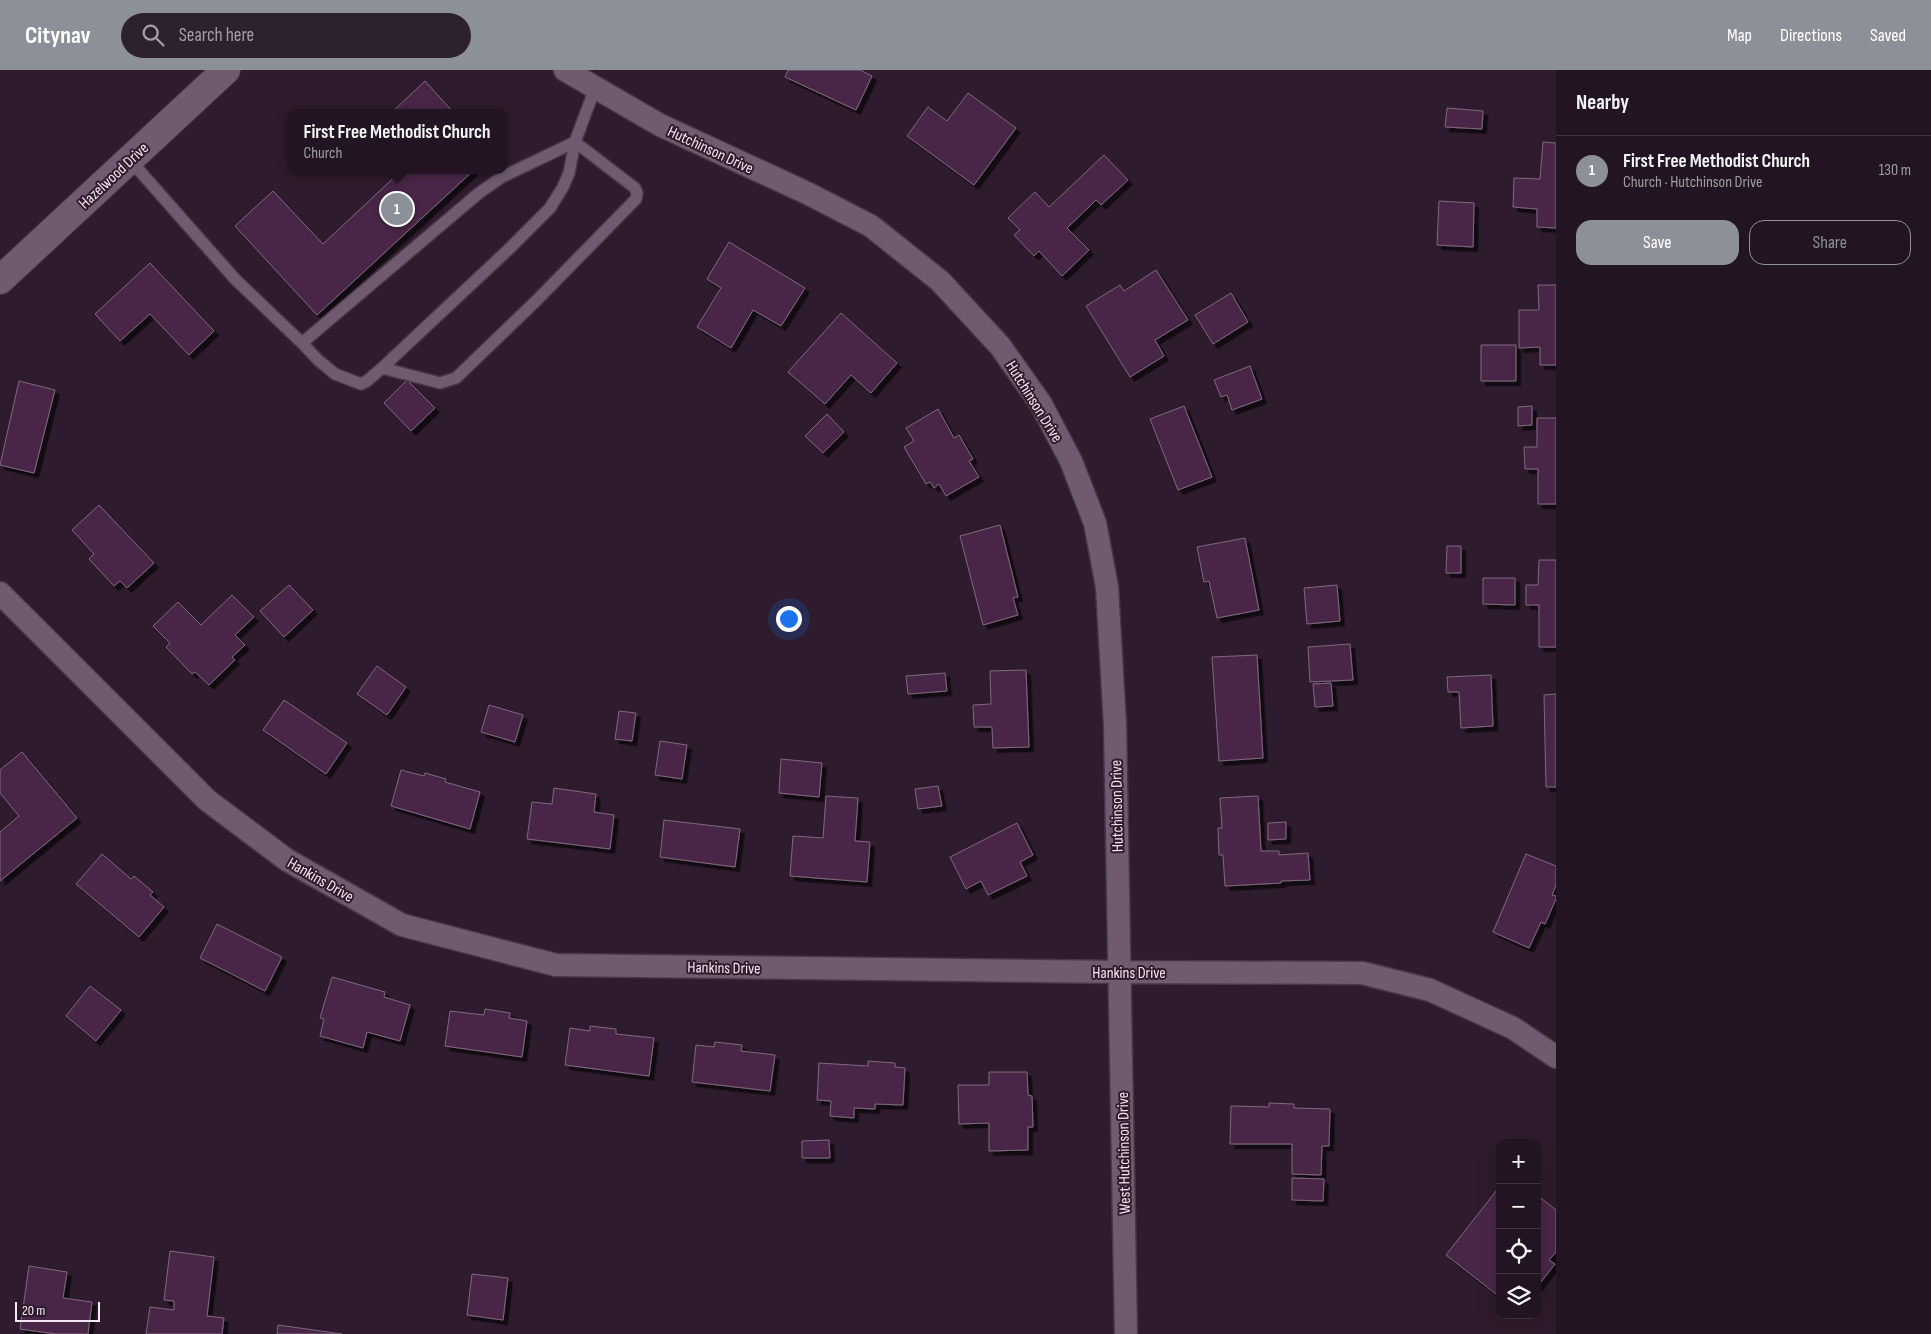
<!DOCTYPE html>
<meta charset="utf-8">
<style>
body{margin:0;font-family:"Sofia Sans Condensed",sans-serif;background:#2e212f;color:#f1f3f6}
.controls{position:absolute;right:15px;bottom:15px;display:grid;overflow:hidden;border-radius:10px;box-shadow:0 5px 20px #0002}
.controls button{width:45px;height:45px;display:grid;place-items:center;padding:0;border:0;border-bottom:1px solid #3f3340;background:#221422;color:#f1f3f6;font:25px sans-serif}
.scale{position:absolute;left:15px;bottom:12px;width:85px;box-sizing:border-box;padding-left:5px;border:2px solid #f4e7f3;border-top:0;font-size:14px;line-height:18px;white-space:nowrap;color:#f4e7f3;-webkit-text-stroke:4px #2e1b2d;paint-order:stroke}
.you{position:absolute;left:788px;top:548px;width:18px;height:18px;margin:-12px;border:4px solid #fff;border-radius:50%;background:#1a73e8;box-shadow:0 0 0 8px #1a73e833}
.badge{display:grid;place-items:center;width:32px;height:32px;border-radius:50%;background:#8c9099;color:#fff;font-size:16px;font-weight:700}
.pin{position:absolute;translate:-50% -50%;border:2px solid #fff;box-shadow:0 1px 5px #0006}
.popup{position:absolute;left:287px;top:39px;width:220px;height:65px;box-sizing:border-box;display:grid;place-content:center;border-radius:10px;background:#221422;filter:drop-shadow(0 1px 4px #0005);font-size:16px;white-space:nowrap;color:#a29ea5}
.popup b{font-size:19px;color:#f1f3f6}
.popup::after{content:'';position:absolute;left:50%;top:100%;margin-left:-10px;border:10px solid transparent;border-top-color:#221422}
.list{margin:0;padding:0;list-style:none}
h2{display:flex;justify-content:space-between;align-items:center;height:65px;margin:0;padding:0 20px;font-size:21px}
h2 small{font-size:16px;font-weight:400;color:#a29ea5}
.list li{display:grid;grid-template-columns:32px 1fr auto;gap:15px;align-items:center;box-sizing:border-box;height:70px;padding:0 20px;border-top:1px solid #3f3340}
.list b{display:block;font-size:19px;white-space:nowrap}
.list p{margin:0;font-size:16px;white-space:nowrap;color:#a29ea5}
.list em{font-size:16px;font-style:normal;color:#a29ea5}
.actions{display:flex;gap:10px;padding:15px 20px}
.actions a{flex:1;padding:11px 0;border:1px solid #8c9099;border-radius:15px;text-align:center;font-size:18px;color:#8c9099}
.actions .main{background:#8c9099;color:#fff}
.icon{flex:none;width:28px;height:28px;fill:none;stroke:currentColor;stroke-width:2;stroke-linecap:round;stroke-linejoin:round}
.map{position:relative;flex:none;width:1556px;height:1264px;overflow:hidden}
header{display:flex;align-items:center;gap:30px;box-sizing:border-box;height:70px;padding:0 25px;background:#8c9099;color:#fff}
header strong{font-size:24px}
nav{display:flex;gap:28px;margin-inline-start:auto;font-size:18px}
.search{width:350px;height:45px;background:#2e212f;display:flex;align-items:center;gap:12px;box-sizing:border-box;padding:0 18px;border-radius:28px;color:#a29ea5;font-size:19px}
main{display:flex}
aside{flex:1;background:#221422}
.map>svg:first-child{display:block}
.building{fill:#482847;stroke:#7f687e;filter:url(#shadow)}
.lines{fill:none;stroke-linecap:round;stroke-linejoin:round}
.service-casing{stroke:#463746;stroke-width:14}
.minor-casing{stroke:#463746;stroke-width:25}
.tertiary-casing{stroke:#463746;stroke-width:30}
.service{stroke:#705a6f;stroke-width:11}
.minor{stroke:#705a6f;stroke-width:22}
.tertiary{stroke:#705a6f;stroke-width:28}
.labels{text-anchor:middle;stroke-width:4;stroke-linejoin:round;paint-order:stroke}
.street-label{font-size:16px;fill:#f4e7f3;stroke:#2e1b2d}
</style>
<header>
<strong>Citynav</strong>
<div class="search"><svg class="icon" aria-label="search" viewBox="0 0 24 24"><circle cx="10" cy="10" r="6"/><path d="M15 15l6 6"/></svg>Search here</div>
<nav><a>Map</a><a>Directions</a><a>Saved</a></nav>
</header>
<main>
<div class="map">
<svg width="1556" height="1264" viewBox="0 0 1556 1264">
<defs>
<filter id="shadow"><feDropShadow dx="4.5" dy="4.5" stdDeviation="0" flood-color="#0009"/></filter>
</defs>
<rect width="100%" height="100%" fill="#2e1b2d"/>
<path class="building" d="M 788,0 L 860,0 L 872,6 L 856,40 L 785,7 Z
M 425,11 L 454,43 L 391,43 Z
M 968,23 L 1016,58 L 974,115 L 907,66 L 928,37 L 947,51 Z
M 1447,38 L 1483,41 L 1482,59 L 1445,57 Z
M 1543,72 L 1556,73 L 1556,158 L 1537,157 L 1537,139 L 1513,137 L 1514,108 L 1540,109 Z
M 1104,85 L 1128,110 L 1101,135 L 1096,130 L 1067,158 L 1089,180 L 1062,206 L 1039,181 L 1034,186 L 1014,165 L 1020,160 L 1008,148 L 1035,122 L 1049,137 Z
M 402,100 L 474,100 L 317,245 L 235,156 L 273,121 L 323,174 Z
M 1439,131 L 1474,133 L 1473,177 L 1437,175 Z
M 729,172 L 805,218 L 781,256 L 753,240 L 731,278 L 697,257 L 721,218 L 707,209 Z
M 150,193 L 214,261 L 189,285 L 150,244 L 120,271 L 95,244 Z
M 1156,200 L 1188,250 L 1155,270 L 1164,286 L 1130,307 L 1086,236 L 1120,215 L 1124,221 Z
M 1538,215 L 1556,215 L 1556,295 L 1540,295 L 1540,277 L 1519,278 L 1519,240 L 1539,240 Z
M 1231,223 L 1248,252 L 1213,274 L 1195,245 Z
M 841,243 L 897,293 L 871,323 L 851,305 L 825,334 L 788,302 Z
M 1481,275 L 1516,275 L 1516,311 L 1481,311 Z
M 1250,296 L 1262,329 L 1232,340 L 1227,325 L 1221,327 L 1214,310 Z
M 407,310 L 435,338 L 411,361 L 384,333 Z
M 19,311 L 55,320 L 34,403 L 0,395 Z
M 1184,336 L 1212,407 L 1178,420 L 1150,349 Z
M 1532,336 L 1532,355 L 1518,356 L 1518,337 Z
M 938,339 L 954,368 L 959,365 L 973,389 L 969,391 L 979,407 L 946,426 L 939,414 L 934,418 L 930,412 L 926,414 L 904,377 L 914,371 L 906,358 Z
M 827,344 L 844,362 L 823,383 L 805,366 Z
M 1537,348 L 1556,348 L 1556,434 L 1538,434 L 1538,399 L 1525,399 L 1524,377 L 1537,377 Z
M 99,435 L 154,493 L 127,518 L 120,511 L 114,516 L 89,489 L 94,484 L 72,460 Z
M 1000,455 L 1018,527 L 1013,528 L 1018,545 L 983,555 L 960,466 Z
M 1245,468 L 1259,540 L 1217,548 L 1209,511 L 1204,512 L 1197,477 Z
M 1447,476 L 1461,476 L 1461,503 L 1446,503 Z
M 1539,490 L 1556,490 L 1556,577 L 1539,577 L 1539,535 L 1526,535 L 1526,515 L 1538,515 Z
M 1483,508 L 1515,508 L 1515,535 L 1483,534 Z
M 289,515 L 313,540 L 284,567 L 260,541 Z
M 1337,515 L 1340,551 L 1307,554 L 1304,518 Z
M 232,525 L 254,547 L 235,565 L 245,575 L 232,587 L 235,590 L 209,615 L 195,602 L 192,604 L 166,577 L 170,573 L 153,556 L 178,532 L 201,555 Z
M 1350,574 L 1353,610 L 1310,612 L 1308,577 Z
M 1257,585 L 1263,688 L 1219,691 L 1212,587 Z
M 377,596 L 406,617 L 387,645 L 357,624 Z
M 1026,600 L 1029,677 L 993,678 L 992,657 L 974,657 L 973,635 L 991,634 L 990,601 Z
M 945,603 L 947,621 L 908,624 L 906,606 Z
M 1491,605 L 1493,656 L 1461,658 L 1459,622 L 1448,622 L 1447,607 Z
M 1331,613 L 1333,636 L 1315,637 L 1313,614 Z
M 1556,624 L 1556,717 L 1546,717 L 1544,625 Z
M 284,630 L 347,673 L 326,704 L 263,660 Z
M 489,635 L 523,645 L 515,672 L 481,662 Z
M 619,641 L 636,643 L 632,671 L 615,669 Z
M 660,671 L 687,675 L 682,709 L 655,705 Z
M 22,682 L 77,748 L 0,811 L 0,762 L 19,746 L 0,723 L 0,700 Z
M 781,689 L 822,693 L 819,727 L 779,723 Z
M 401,700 L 424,706 L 425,703 L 446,709 L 445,712 L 480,722 L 470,759 L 391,736 Z
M 938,716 L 942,736 L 918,739 L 915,719 Z
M 554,718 L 596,724 L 594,742 L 614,745 L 610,779 L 527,769 L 532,732 L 552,734 Z
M 826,726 L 858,728 L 855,771 L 870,772 L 867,812 L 790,806 L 793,766 L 823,768 Z
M 1258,726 L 1261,781 L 1279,781 L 1279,785 L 1308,783 L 1310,810 L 1281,811 L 1281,813 L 1225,816 L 1223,785 L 1219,785 L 1218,758 L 1222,758 L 1220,728 Z
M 664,750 L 740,759 L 735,797 L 660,787 Z
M 1286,752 L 1286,769 L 1268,770 L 1268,753 Z
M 1017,753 L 1033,785 L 1020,792 L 1027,806 L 988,825 L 981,811 L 966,819 L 950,787 Z
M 102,784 L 131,809 L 134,806 L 153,822 L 150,825 L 164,837 L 139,867 L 76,814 Z
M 1526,784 L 1556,796 L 1556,815 L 1552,825 L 1556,826 L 1556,829 L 1545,854 L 1541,852 L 1529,878 L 1493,862 Z
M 217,854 L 282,887 L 265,921 L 200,888 Z
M 332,907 L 385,922 L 384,927 L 410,935 L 400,971 L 367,962 L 363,978 L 320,966 L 324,949 L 320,948 Z
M 90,916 L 121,940 L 96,971 L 66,946 Z
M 485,939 L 510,943 L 509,948 L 527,951 L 522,987 L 445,976 L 450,941 L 484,945 Z
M 590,956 L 616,959 L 616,964 L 654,968 L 649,1006 L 565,995 L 570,958 L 590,961 Z
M 715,972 L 742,975 L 741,981 L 775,985 L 770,1021 L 692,1012 L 696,975 L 714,977 Z
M 868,991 L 895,993 L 895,997 L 905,998 L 903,1035 L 875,1034 L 875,1039 L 854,1038 L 854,1048 L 830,1046 L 831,1031 L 817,1030 L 819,993 L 868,996 Z
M 989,1002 L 1027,1002 L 1028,1025 L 1032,1026 L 1033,1057 L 1028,1057 L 1028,1080 L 989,1081 L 989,1053 L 959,1054 L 958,1015 L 989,1015 Z
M 1269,1033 L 1294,1034 L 1294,1038 L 1330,1039 L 1329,1076 L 1322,1076 L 1321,1105 L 1292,1104 L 1292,1074 L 1230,1074 L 1231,1036 L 1269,1037 Z
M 829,1070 L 830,1088 L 802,1088 L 802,1071 Z
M 1292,1108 L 1324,1109 L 1323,1131 L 1292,1130 Z
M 1500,1116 L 1500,1227 L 1446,1185 Z
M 1537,1125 L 1556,1140 L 1556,1182 L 1549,1190 L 1555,1194 L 1537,1217 Z
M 170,1181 L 214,1187 L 207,1246 L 224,1248 L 222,1264 L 146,1264 L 150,1237 L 174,1240 L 174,1231 L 164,1230 Z
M 29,1196 L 67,1202 L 63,1228 L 92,1232 L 88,1264 L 56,1264 L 20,1259 Z
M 472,1204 L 508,1208 L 503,1250 L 467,1245 Z
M 278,1255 L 342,1264 L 277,1264 Z"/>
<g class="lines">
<g class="service-casing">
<path id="service" d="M 575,72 L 635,118 L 637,123 L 636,129 L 537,230 L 456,308 L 440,313 L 382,298 L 509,179 L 550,138 L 563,117 L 569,103 L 575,72 L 595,18
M 130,90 L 235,209 L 302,273
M 382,298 L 367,311 L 361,314 L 335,304 L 318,290 L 302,273 L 479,123 L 502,107 L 575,72"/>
</g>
<g class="minor-casing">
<path id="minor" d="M 565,0 L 660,55 L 809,124 L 871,156 L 940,211 L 1000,276 L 1041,334 L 1071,391 L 1095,453 L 1107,517 L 1115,655 L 1126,1264
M 0,523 L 207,730 L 287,790 L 402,855 L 556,895 L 1120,902 L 1362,903 L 1430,920 L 1513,958 L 1556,987"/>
</g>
<g class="tertiary-casing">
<path id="tertiary" d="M 0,210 L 226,0"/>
</g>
<use href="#service" class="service"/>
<use href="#minor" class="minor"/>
<use href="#tertiary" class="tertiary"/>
</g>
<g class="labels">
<g class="street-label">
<text transform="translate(711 79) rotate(25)" y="6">Hutchinson Drive</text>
<text transform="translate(113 105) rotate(-43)" y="6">Hazelwood Drive</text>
<text transform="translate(1035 331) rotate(58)" y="6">Hutchinson Drive</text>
<text transform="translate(1116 736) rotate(-91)" y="6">Hutchinson Drive</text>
<text transform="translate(321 809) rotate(30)" y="6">Hankins Drive</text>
<text transform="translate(724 897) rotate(1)" y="6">Hankins Drive</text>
<text x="1129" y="908">Hankins Drive</text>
<text transform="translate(1123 1083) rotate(-91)" y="6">West Hutchinson Drive</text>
</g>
</g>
</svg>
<div class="controls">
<button>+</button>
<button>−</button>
<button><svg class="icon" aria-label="locate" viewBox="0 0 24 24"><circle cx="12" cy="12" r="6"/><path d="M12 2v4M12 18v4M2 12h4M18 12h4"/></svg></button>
<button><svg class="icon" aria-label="layers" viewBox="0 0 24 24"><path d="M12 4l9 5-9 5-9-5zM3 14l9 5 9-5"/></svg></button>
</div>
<div class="scale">20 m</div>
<div class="you"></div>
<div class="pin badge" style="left:397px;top:139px">1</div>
<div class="popup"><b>First Free Methodist Church</b>Church</div>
</div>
<aside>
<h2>Nearby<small></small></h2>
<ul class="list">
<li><span class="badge">1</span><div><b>First Free Methodist Church</b><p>Church · Hutchinson Drive</p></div><em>130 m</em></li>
</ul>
<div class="actions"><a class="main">Save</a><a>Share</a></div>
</aside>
</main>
